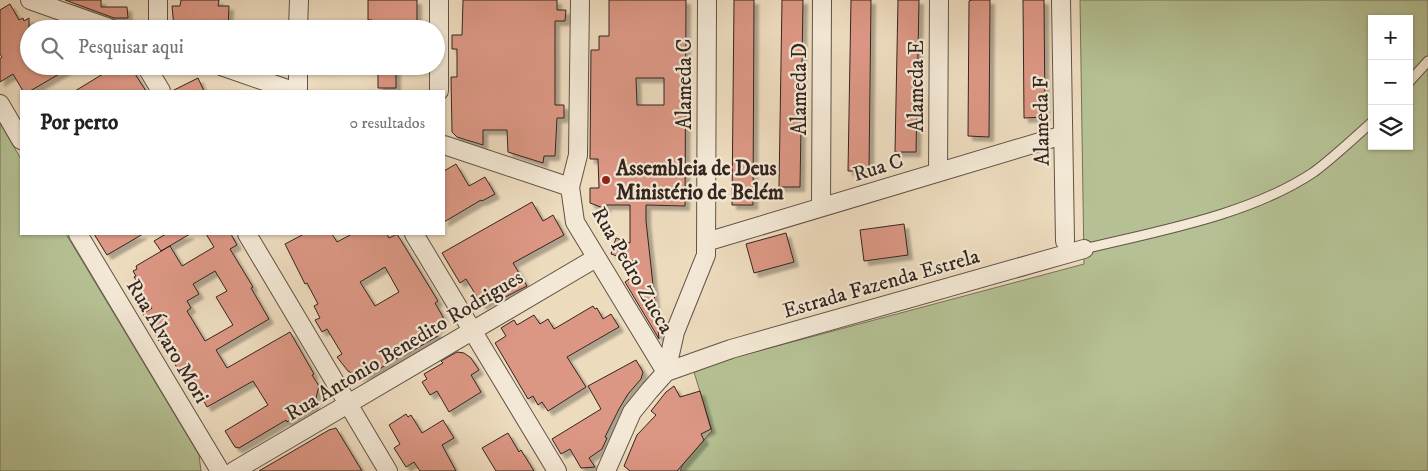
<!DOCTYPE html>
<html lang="pt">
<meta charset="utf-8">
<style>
body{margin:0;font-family:"IM FELL DW Pica",serif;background:#f6f6f6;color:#202124}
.controls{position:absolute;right:15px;top:15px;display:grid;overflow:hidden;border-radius:0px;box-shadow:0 1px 4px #0004}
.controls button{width:45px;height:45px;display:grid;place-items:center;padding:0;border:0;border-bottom:1px solid #e0e0e0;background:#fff;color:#202124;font:25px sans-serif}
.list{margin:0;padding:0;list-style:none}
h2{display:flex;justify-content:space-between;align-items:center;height:65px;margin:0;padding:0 20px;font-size:21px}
h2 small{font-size:16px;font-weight:400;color:#757577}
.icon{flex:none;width:28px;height:28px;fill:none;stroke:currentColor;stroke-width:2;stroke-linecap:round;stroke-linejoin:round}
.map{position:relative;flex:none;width:1428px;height:471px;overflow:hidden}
.search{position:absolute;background:#fff;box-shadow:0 1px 4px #0004;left:20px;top:20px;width:425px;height:55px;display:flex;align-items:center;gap:12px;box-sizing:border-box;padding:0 18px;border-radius:28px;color:#757577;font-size:19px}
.panel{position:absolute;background:#fff;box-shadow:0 1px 4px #0004;left:20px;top:90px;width:425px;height:145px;border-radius:0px}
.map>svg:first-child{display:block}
.green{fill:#b5c194;stroke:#74735a;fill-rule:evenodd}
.building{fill:#dc9784;stroke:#33251f;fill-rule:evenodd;filter:url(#shadow)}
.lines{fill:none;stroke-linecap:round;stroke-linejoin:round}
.lane-casing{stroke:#625247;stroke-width:11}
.street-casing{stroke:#625247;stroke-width:20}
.lane{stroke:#f3e8d5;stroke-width:9}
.street{stroke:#f3e8d5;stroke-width:18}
.poi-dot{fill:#8f2418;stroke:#f3e8d5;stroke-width:2}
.labels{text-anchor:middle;stroke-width:4.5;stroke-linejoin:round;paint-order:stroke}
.street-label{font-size:21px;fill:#33251f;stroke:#f3e8d5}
.poi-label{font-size:21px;font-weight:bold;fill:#33251f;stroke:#f3e8d5;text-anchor:start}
</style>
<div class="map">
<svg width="1428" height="471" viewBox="0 0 1428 471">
<defs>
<filter id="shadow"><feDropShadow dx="4.5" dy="4.5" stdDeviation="1" flood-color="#0004"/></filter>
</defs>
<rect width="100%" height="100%" fill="#eddbbe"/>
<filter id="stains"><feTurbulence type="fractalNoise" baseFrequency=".004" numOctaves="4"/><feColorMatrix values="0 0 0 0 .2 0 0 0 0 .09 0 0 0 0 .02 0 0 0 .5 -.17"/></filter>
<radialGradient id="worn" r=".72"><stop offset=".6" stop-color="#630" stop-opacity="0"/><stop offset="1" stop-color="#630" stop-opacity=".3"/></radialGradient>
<path class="green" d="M 1080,0 L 1428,0 L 1428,471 L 680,471 L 683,464 L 712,431 L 694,372 L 732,358 L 1084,264 ZM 1372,19 L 1409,19 L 1409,146 L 1372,146 Z
M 0,123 L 21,159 L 21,234 L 66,234 L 199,455 L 201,471 L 0,471 Z"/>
<path class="building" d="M 65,0 L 101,0 L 101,7 L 127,7 L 128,18 L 114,18 Z
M 181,0 L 219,0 L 218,6 L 229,6 L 228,29 L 174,27 L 172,6 L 180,6 Z
M 368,0 L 417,0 L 417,29 L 372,29 L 372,20 L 368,20 Z
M 463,0 L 557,0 L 557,10 L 566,10 L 565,21 L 555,21 L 555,105 L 564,105 L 564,118 L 557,118 L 555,156 L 544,156 L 543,163 L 508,152 L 507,130 L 483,130 L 483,145 L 457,137 L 452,132 L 451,77 L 457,77 L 457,49 L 452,49 L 452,35 L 462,35 Z
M 609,0 L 686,0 L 685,206 L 646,205 L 646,221 L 659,339 L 625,282 L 635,275 L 632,271 L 639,263 L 611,254 L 616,238 L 630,243 L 630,205 L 606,205 L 606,209 L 590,203 L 590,188 L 599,188 L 598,159 L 590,159 L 591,50 L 599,50 L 599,36 L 609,36 ZM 636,78 L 664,78 L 664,105 L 637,105 Z
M 734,0 L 754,0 L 753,205 L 732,205 Z
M 782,0 L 803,0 L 800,187 L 779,187 Z
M 851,0 L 871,0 L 869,171 L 848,171 Z
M 898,0 L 919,0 L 916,152 L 895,152 Z
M 972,0 L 990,0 L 989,137 L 968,136 L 969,1 Z
M 1023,0 L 1044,0 L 1045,117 L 1024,118 Z
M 10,4 L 19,20 L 23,18 L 24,21 L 29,18 L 29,66 L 73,66 L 30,91 L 23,91 L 13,74 L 0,82 L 0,59 L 2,57 L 0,54 L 0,10 Z
M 116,66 L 130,66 L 146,91 L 75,91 Z
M 378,66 L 396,66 L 396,88 L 378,88 Z
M 198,78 L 204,91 L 172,91 Z
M 456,164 L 469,186 L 485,177 L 495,194 L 482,201 L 481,200 L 444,222 L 444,171 Z
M 532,202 L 543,221 L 553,215 L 564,235 L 513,263 L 527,286 L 499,300 L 497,296 L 482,305 L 466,279 L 460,283 L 442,253 Z
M 904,224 L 908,255 L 864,261 L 860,230 Z
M 786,233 L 794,262 L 754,273 L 746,244 Z
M 94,234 L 143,234 L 107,255 Z
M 166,234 L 190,234 L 161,251 L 154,241 Z
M 206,234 L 231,234 L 237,245 L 230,249 L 253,287 L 251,288 L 269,319 L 216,350 L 227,368 L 290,332 L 314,374 L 312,375 L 319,386 L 314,406 L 287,422 L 286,420 L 239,448 L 235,447 L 225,431 L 268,405 L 253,381 L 207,407 L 186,368 L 179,372 L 174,362 L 177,359 L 165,338 L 159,341 L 143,314 L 152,308 L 136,282 L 137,281 L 134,277 L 136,276 L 133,271 L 137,269 L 136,266 L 170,246 L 182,266 L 214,247 ZM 215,271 L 227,291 L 216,297 L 233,325 L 205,341 L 187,311 L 191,308 L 187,301 L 199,294 L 193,284 Z
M 304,234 L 332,234 L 337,242 L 352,234 L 387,234 L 389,238 L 397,234 L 438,301 L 435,303 L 443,317 L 441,326 L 435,330 L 438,336 L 405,355 L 404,354 L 371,374 L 357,376 L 348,371 L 337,357 L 342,354 L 327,329 L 322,332 L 315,320 L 320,318 L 314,306 L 318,304 L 307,283 L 305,284 L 285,244 ZM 385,267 L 399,292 L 375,306 L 360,282 Z
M 593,306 L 595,309 L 597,308 L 603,319 L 611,314 L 619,327 L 567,357 L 586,387 L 548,411 L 542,402 L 538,405 L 533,396 L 528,399 L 495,343 L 506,336 L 501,328 L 514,320 L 517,325 L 534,315 L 540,324 L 548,319 L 554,329 Z
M 457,352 L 464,353 L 471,358 L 479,370 L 471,375 L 481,392 L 449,412 L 437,391 L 430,395 L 422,382 L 427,379 L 424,374 L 443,363 L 441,361 Z
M 636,360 L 643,372 L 641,379 L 628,394 L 619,409 L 605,437 L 607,438 L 602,449 L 589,458 L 595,467 L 581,468 L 570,449 L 561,454 L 552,439 L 601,409 L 588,386 Z
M 674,386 L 680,397 L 700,391 L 711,429 L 701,434 L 704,440 L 677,471 L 630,471 L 624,466 L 637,435 L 656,415 L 651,411 L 666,392 Z
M 406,414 L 408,417 L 411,415 L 422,433 L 443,420 L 454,438 L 442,445 L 456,471 L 420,471 L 414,462 L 406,467 L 394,448 L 400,444 L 389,425 Z
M 336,428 L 362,471 L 259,471 L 329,430 Z
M 508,433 L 519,452 L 521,450 L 534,471 L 496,471 L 482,448 Z"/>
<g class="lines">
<g class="lane-casing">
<path id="lane" d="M 1409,82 L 1428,61
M 1084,249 C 1158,231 1250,215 1314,172 C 1334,157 1353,139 1372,122"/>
</g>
<g class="street-casing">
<path id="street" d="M 30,0 L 112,29
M 580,0 L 578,155 L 570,187 L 575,222 L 666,372
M 1061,0 L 1065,241
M 158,29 L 158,0
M 298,29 L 299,0
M 146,66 L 161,91
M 221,66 L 293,91
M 298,91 L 298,66
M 439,91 L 439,0
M 0,104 L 21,140
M 444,145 L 570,187
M 938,172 L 939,0
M 821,207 L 822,0
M 78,234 L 220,471
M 247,234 L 388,471
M 414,234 L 557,471
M 706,242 L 1063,135
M 666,372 L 675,332 L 706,255 L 707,0
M 234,471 L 596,258
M 606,471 L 632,412 L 650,390 L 666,372 L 731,349 L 1084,249"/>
</g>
<use href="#lane" class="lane"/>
<use href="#street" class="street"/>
</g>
<circle class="poi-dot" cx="606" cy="180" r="5"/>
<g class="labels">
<g class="street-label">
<text transform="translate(684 84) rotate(-90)" y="7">Alameda C</text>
<text transform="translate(916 86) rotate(-90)" y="7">Alameda E</text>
<text transform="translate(799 89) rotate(-90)" y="7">Alameda D</text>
<text transform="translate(1041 121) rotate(-91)" y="7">Alameda F</text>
<text transform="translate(878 167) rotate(-17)" y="7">Rua C</text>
<text transform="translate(633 270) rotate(60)" y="7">Rua Pedro Zucca</text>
<text transform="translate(881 283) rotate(-16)" y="7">Estrada Fazenda Estrela</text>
<text transform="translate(168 341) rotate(59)" y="7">Rua Álvaro Mori</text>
<text transform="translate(404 345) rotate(-31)" y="7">Rua Antonio Benedito Rodrigues</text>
</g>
<g class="poi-label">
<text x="616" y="175">Assembleia de Deus<tspan x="616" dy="24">Ministério de Belém</tspan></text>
</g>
</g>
<rect width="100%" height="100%" filter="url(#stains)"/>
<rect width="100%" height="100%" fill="url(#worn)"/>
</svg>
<div class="controls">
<button>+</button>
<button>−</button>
<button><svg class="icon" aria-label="layers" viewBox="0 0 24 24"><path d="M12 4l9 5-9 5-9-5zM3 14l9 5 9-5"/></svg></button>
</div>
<div class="search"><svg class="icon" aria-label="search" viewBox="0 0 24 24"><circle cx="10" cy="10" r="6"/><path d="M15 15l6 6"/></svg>Pesquisar aqui</div>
<section class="panel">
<h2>Por perto<small>0 resultados</small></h2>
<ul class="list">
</ul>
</section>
</div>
